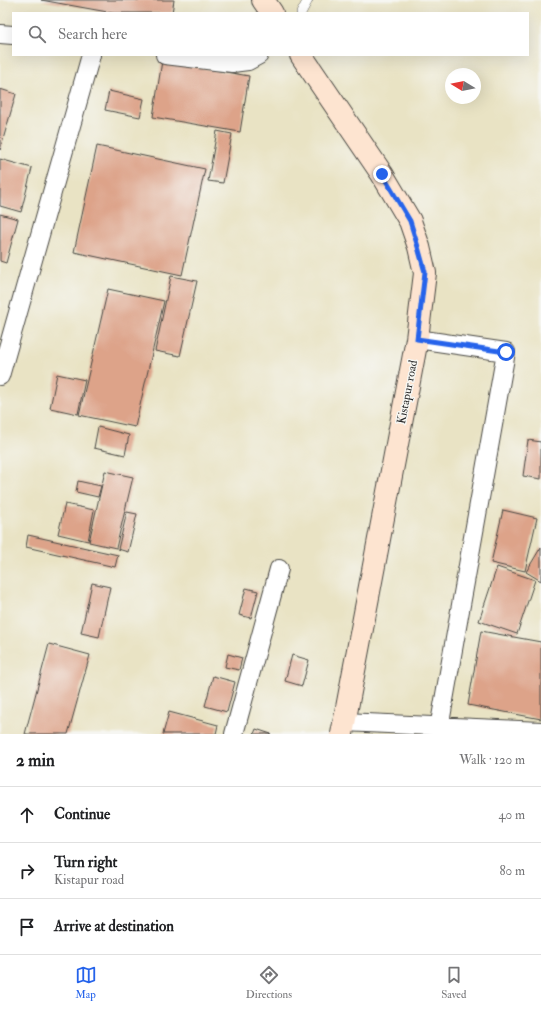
<!DOCTYPE html>
<meta charset="utf-8">
<style>
body{margin:0;font-family:"IM FELL Double Pica",serif;background:#f6f6f6;color:#202124}
.compass{position:absolute;left:445px;top:68px;width:36px;height:36px;border-radius:50%;background:#fff;box-shadow:0 4px 16px #0002;rotate:280deg}
.stop{position:absolute;width:12px;height:12px;margin:-9px;border:3px solid #2563eb;border-radius:50%;background:#fff}
.stop.end{background:#2563eb;border-color:#fff;box-shadow:0 1px 4px #0008}
.list{margin:0;padding:0;list-style:none}
h2{display:flex;justify-content:space-between;align-items:center;height:52px;margin:0;padding:0 16px;font-size:17px}
h2 small{font-size:13px;font-weight:400;color:#757577}
.list li{display:grid;grid-template-columns:26px 1fr auto;gap:12px;align-items:center;box-sizing:border-box;height:56px;padding:0 16px;border-top:1px solid #e0e0e0}
.list b{display:block;font-size:15px;white-space:nowrap}
.list p{margin:0;font-size:13px;white-space:nowrap;color:#757577}
.list em{font-size:13px;font-style:normal;color:#757577}
.icon{flex:none;width:22px;height:22px;fill:none;stroke:currentColor;stroke-width:2;stroke-linecap:round;stroke-linejoin:round}
.map{position:relative;flex:none;width:541px;height:734px;overflow:hidden}
.search{position:absolute;background:#fff;box-shadow:0 4px 16px #0002;left:12px;right:12px;top:12px;height:44px;display:flex;align-items:center;gap:10px;box-sizing:border-box;padding:0 14px;border-radius:0px;color:#757577;font-size:15px}
.sheet{height:220px;background:#fff}
nav{display:flex;justify-content:space-around;align-items:center;box-sizing:border-box;height:56px;border-top:1px solid #e0e0e0;background:#fff;font-size:11px;color:#757577}
nav a{display:grid;justify-items:center;gap:2px}
nav .on{color:#2563eb}
.map>svg:first-child{display:block}
.building{fill:#dda389}
.lines{fill:none;stroke-linecap:round;stroke-linejoin:round}
.lane-casing{stroke:#484742;stroke-width:10}
.street-casing{stroke:#484742;stroke-width:20}
.secondary-casing{stroke:#484742;stroke-width:24}
.lane{stroke:#fff;stroke-width:9}
.street{stroke:#fff;stroke-width:18}
.secondary{stroke:#fde4d0;stroke-width:22}
.route{stroke:#2563eb;stroke-width:5}
.labels{text-anchor:middle;stroke-width:3;stroke-linejoin:round;paint-order:stroke}
.street-label{font-size:12px;fill:#2b2b2b;stroke:#f6f6f2}
</style>
<div class="map">
<svg width="541" height="734" viewBox="0 0 541 734">
<rect width="100%" height="100%" fill="#f6f6f2"/>
<filter id="ink" filterUnits="userSpaceOnUse"><feTurbulence type="fractalNoise" baseFrequency=".025" numOctaves="2"/><feDisplacementMap in="SourceGraphic" scale="8" xChannelSelector="R" yChannelSelector="G"/><feConvolveMatrix kernelMatrix="1 2 1 2 8 2 1 2 1" color-interpolation-filters="sRGB"/></filter>
<filter id="wash" filterUnits="userSpaceOnUse"><feTurbulence type="fractalNoise" baseFrequency=".012" numOctaves="4" result="noise"/><feDisplacementMap in="SourceGraphic" scale="16" xChannelSelector="R" yChannelSelector="G"/><feGaussianBlur stdDeviation="0.9" result="paint"/><feColorMatrix in="noise" values="0 0 0 0 0 0 0 0 0 0 0 0 0 0 0 0 0 1.4 0 .05"/><feComposite in="paint" operator="in"/></filter>
<g filter="url(#wash)">
<rect width="100%" height="100%" fill="#e9e3c4"/>
<g id="blocks">
<path class="building" d="M 41,0 L 174,0 L 172,13 L 113,13 Z
M 162,61 L 249,76 L 240,132 L 153,117 Z
M 0,89 L 16,94 L 0,150 Z
M 109,91 L 144,99 L 140,117 L 105,110 Z
M 217,131 L 232,134 L 223,183 L 208,181 Z
M 97,146 L 205,169 L 182,275 L 74,252 Z
M 0,159 L 32,168 L 21,212 L 0,206 Z
M 0,214 L 18,219 L 6,263 L 0,261 Z
M 171,276 L 197,281 L 180,356 L 155,351 Z
M 108,289 L 164,301 L 135,427 L 79,415 Z
M 57,374 L 85,380 L 78,414 L 50,408 Z
M 98,427 L 129,435 L 125,455 L 94,448 Z
M 528,440 L 541,442 L 541,479 L 523,476 Z
M 105,471 L 133,477 L 116,548 L 89,542 Z
M 78,481 L 101,486 L 98,497 L 76,492 Z
M 65,504 L 94,510 L 88,541 L 58,534 Z
M 503,510 L 537,518 L 525,571 L 491,563 Z
M 127,512 L 137,514 L 128,552 L 118,549 Z
M 28,535 L 118,555 L 115,567 L 26,547 Z
M 541,547 L 541,581 L 526,572 Z
M 497,567 L 535,580 L 517,634 L 479,621 Z
M 92,583 L 110,587 L 99,637 L 81,633 Z
M 246,588 L 258,591 L 251,618 L 239,615 Z
M 481,631 L 541,642 L 541,719 L 468,705 Z
M 49,644 L 90,655 L 68,734 L 25,734 Z
M 228,654 L 242,658 L 239,670 L 225,667 Z
M 292,655 L 309,660 L 302,686 L 285,681 Z
M 213,676 L 235,682 L 227,712 L 205,706 Z
M 169,712 L 218,725 L 216,734 L 163,734 Z
M 256,729 L 271,734 L 254,734 Z"/>
</g>
</g>
<g filter="url(#ink)">
<use href="#blocks" fill-opacity="0" stroke="#484742" stroke-width="1"/>
<g class="lines">
<g class="lane-casing">
<path id="lane" d="M 301,13 L 308,0"/>
</g>
<g class="street-casing">
<path id="street" d="M 0,34 L 13,35
M 165,55 L 232,63 L 248,61 L 259,55
M 417,339 L 506,352 L 438,734
M 0,376 L 91,55
M 344,722 L 541,731
M 234,734 L 279,569"/>
</g>
<g class="secondary-casing">
<path id="secondary" d="M 263,0 L 272,13
M 301,55 L 382,174 L 410,221 L 419,247 L 425,273 L 417,339 L 342,734"/>
</g>
<use href="#lane" class="lane"/>
<use href="#street" class="street"/>
<use href="#secondary" class="secondary"/>
</g>
</g>
<g class="lines" filter="url(#ink)">
<path class="route" d="M 382,174 L 410,221 L 418,247 L 425,272 L 417,339 L 506,352"/>
</g>
<g class="labels">
<g class="street-label">
<text transform="translate(407 392) rotate(-79)" y="4">Kistapur road</text>
</g>
</g>
</svg>
<svg class="compass" viewBox="-18 -18 36 36"><path d="M0-13l5 13h-10z" fill="#e53935"/><path d="M0 13l5-13h-10z" fill="#757577"/></svg>
<div class="stop" style="left:506px;top:352px"></div>
<div class="stop end" style="left:382px;top:174px"></div>
<div class="search"><svg class="icon" aria-label="search" viewBox="0 0 24 24"><circle cx="10" cy="10" r="6"/><path d="M15 15l6 6"/></svg>Search here</div>
</div>
<section class="sheet">
<h2>2 min<small>Walk · 120 m</small></h2>
<ul class="list">
<li><svg class="icon" aria-label="ahead" viewBox="0 0 24 24"><path d="M12 20V5M6 11l6-6 6 6"/></svg><div><b>Continue</b></div><em>40 m</em></li>
<li><svg class="icon" aria-label="right" viewBox="0 0 24 24"><path d="M7 20v-9h11M14 6l5 5-5 5"/></svg><div><b>Turn right</b><p>Kistapur road</p></div><em>80 m</em></li>
<li><svg class="icon" aria-label="arrive" viewBox="0 0 24 24"><path d="M6 21V4h12l-3 4 3 4H6"/></svg><div><b>Arrive at destination</b></div></li>
</ul>
</section>
<nav>
<a class="on"><svg class="icon" aria-label="map" viewBox="0 0 24 24"><path d="M3 6l6-2 6 2 6-2v14l-6 2-6-2-6 2zM9 4v14M15 6v14"/></svg>Map</a>
<a><svg class="icon" aria-label="directions" viewBox="0 0 24 24"><path d="M12 3l9 9-9 9-9-9zM9 14v-3h6M13 9l2 2-2 2"/></svg>Directions</a>
<a><svg class="icon" aria-label="saved" viewBox="0 0 24 24"><path d="M7 4h10v16l-5-4-5 4z"/></svg>Saved</a>
</nav>
